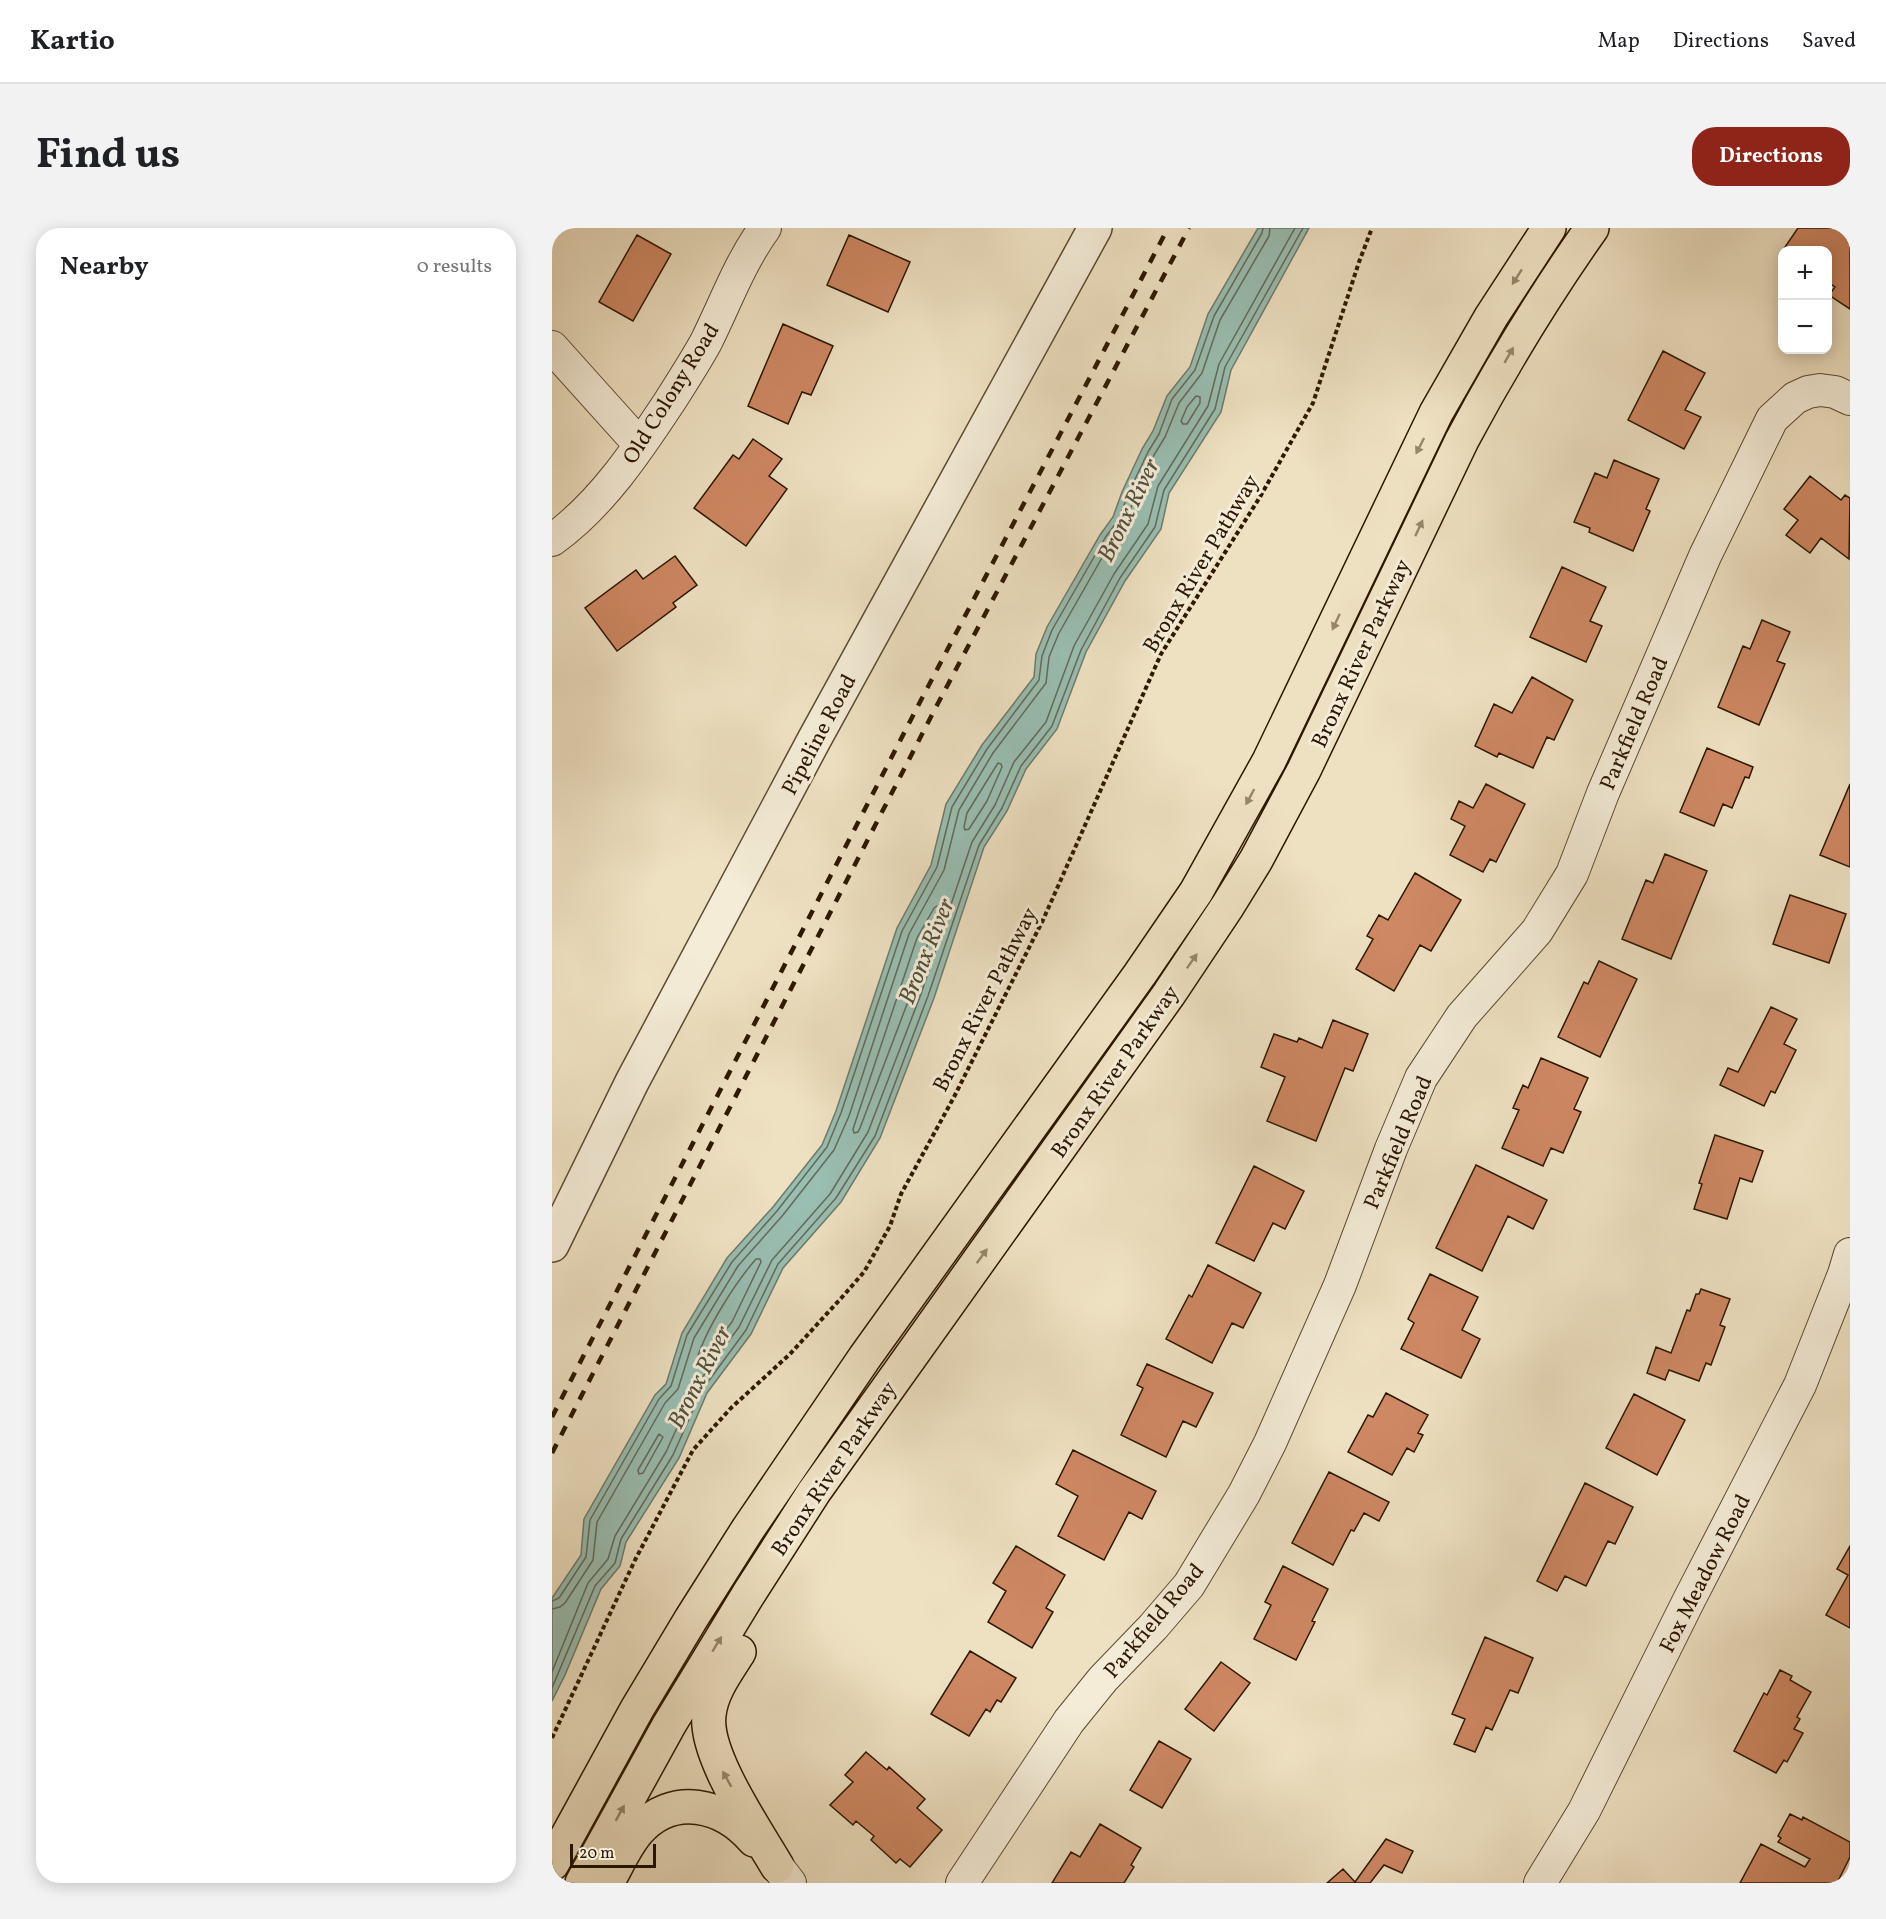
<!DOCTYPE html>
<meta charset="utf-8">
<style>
body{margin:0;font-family:Vollkorn,serif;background:#f2f2f2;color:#202124}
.controls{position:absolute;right:18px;top:18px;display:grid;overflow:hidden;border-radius:12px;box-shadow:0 3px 15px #0003}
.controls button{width:54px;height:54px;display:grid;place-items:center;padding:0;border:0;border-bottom:2px solid #e0e0e0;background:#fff;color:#202124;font:30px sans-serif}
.scale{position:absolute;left:18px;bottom:15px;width:86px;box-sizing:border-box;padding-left:6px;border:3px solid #2c1700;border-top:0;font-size:16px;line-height:21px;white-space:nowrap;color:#2c1700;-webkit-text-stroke:4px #f4ecd7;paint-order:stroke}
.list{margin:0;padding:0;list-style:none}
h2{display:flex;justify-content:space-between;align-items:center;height:78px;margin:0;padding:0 24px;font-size:26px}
h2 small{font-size:20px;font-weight:400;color:#757577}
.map{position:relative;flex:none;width:1298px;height:1655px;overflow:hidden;border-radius:24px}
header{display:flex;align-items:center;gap:36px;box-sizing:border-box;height:84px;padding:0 30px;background:#fff;border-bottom:2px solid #e0e0e0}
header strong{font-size:28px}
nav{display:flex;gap:33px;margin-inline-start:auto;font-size:21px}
.intro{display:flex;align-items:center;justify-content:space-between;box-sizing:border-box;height:144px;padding:0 36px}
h1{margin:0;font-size:42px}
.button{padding:15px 27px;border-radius:24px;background:#8f2418;color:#fff;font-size:21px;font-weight:700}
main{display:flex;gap:36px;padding:0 36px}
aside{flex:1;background:#fff;border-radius:24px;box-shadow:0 3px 15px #0003}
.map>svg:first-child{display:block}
.water{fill:#99beb2;stroke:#6d7b6b;stroke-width:1.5}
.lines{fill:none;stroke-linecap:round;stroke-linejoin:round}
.shore{stroke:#626a59;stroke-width:1.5}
.building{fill:#ce8863;stroke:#2c1700;stroke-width:1.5}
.minor-casing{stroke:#5c4a30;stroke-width:34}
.tertiary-casing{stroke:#5c4a30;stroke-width:36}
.trunk-casing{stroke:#2c1700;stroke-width:36}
.path{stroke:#2c1700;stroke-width:4;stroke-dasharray:4.5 3;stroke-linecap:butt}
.minor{stroke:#f4ecd7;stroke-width:32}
.tertiary{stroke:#f4ecd7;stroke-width:33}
.trunk{stroke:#eee1c2;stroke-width:33}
.rail{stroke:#2c1700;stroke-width:4.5;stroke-dasharray:10 10;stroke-linecap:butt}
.oneway{fill:#97866b}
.labels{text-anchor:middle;stroke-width:6;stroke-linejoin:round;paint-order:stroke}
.street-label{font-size:22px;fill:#2c1700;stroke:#f4ecd7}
.water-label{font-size:24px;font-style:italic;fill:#52513e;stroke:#f4ecd7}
</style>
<header>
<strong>Kartio</strong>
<nav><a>Map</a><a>Directions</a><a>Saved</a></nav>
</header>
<div class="intro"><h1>Find us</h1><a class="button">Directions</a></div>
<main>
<aside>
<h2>Nearby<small>0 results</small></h2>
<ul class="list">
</ul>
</aside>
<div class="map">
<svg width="1298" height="1655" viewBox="0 0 1298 1655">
<rect width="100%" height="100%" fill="#eee1c2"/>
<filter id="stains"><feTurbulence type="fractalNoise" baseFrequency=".00333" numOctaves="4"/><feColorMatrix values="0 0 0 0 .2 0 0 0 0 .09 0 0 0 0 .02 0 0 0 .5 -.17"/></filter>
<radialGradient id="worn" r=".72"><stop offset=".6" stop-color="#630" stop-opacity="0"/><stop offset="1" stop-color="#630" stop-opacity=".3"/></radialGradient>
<path class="water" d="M 706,0 L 757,0 L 679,142 L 669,184 L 617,265 L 609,301 L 573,353 L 534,424 L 505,501 L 474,541 L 455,583 L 432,619 L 382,770 L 328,910 L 289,974 L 231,1040 L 199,1106 L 155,1165 L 127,1230 L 74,1314 L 68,1338 L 49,1361 L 13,1447 L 0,1473 L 0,1370 L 29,1327 L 32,1291 L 103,1167 L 114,1156 L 130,1105 L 175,1030 L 221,979 L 270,917 L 284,883 L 345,700 L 379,637 L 394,576 L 430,517 L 482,449 L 484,426 L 495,399 L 548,307 L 561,289 L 570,264 L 590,221 L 601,203 L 615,168 L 638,139 L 656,86 Z"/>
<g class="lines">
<path class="shore" d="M 644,168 L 648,169 L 648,175 L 635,196 L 631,196 L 629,193 L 635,179 Z
M 446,535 L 449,536 L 450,539 L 435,573 L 417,601 L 413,602 L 412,599 L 415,585 Z
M 385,678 L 387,682 L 360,763 L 308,900 L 306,904 L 302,905 L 301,901 L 365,710 L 382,680 Z
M 204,1031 L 208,1031 L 209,1034 L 180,1094 L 150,1133 L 147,1134 L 145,1131 C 154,1101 183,1055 204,1031 Z
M 107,1206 L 111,1209 L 91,1245 L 87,1246 L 86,1242 Z
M 0,1373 L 7,1370 L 34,1329 L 38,1292 L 107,1171 L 119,1158 L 135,1107 L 180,1034 L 225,983 L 275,919 L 289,885 L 350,703 L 385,639 L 400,579 L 435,521 L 487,452 L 490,428 L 500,402 L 553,310 L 567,291 L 576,266 L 596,224 L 607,206 L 620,171 L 643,142 L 662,88 L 710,5 L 711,0
M 0,1381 L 8,1379 L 13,1375 L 41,1332 L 45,1294 L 113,1175 L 126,1161 L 142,1110 L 186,1038 L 231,987 L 282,922 L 297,888 L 357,706 L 392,642 L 407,582 L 441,525 L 494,455 L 497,429 L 507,405 L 559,314 L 573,295 L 583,269 L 602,227 L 613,209 L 627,175 L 650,145 L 668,92 L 717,8 L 718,0
M 0,1444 L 36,1355 L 56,1331 L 63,1308 L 114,1224 L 144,1158 L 187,1099 L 220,1032 L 278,966 L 316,904 L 369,766 L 420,614 L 443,577 L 462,534 L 494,494 L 522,418 L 562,346 L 596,296 L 606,258 L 656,178 L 667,136 L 743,0
M 0,1460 L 43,1358 L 63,1335 L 69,1311 L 121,1227 L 150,1162 L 194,1102 L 226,1036 L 284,970 L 323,908 L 376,768 L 427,617 L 450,580 L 469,538 L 500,498 L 529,422 L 568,350 L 603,299 L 612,262 L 663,181 L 673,139 L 751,0"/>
</g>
<path class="building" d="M 1246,0 L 1298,0 L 1298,81 L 1277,67 L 1283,59 L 1276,54 L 1276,22 L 1231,22 Z
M 85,7 L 119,26 L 81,93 L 47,74 Z
M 297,7 L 358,34 L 336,84 L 275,57 Z
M 231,96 L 281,118 L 259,167 L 250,164 L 236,196 L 196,178 Z
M 1111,123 L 1153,145 L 1133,182 L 1149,189 L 1132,221 L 1076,192 Z
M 201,211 L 230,231 L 217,248 L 235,261 L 194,318 L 142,280 L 181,227 L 187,231 Z
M 1062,232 L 1107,251 L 1094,281 L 1098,283 L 1081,323 L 1037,304 L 1038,300 L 1022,294 L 1043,245 L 1055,250 Z
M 1258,248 L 1289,272 L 1293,267 L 1298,270 L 1297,331 L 1269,310 L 1258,325 L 1234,307 L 1246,292 L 1232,281 Z
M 123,328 L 145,357 L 121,375 L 124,379 L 65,423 L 33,380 L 84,342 L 91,351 Z
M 1010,339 L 1054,359 L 1038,393 L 1050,398 L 1034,434 L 978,409 Z
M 1210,392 L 1238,404 L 1225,433 L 1233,436 L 1207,497 L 1166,479 L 1191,418 L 1198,421 Z
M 980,449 L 1021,472 L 1002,512 L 995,509 L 981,540 L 947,525 L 945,529 L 923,518 L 942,476 L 960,485 Z
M 1155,520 L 1201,539 L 1197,550 L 1193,549 L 1180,580 L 1171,576 L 1162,598 L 1128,584 Z
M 934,556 L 973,576 L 944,634 L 938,631 L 931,644 L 898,627 L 913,598 L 899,591 L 907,573 L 921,580 Z
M 1298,556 L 1298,639 L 1268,627 Z
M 1113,626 L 1155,643 L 1119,731 L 1070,711 L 1094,652 L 1101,655 Z
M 863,645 L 909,672 L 879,723 L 868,717 L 842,763 L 804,741 L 821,711 L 815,708 L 827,687 L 836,692 Z
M 1238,667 L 1294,686 L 1277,735 L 1221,716 Z
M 1047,733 L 1085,751 L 1048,829 L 1006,809 L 1032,754 L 1036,756 Z
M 1219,779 L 1245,791 L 1232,816 L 1244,822 L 1223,865 L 1219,863 L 1212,878 L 1168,857 L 1176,840 L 1186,844 Z
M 781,792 L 816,806 L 801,843 L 793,840 L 764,913 L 715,893 L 733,849 L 709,839 L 722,806 L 745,814 L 747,810 L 770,820 Z
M 989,830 L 1036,850 L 1022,881 L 1029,884 L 1011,925 L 999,920 L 991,938 L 950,920 L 967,882 L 961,880 L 971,857 L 976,860 Z
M 1163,907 L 1211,923 L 1200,954 L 1188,950 L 1175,991 L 1142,981 L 1150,956 L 1147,955 Z
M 924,937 L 995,972 L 981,1001 L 956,988 L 930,1043 L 884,1020 Z
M 702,938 L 752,963 L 733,1001 L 721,995 L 702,1033 L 664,1015 Z
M 656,1037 L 709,1065 L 691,1100 L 680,1095 L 660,1135 L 614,1111 L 637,1067 L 640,1069 Z
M 878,1046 L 926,1069 L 910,1102 L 928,1111 L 909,1150 L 849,1121 L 862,1095 L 856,1091 Z
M 1149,1061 L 1178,1071 L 1168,1097 L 1173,1099 L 1159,1137 L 1154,1135 L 1147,1153 L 1117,1142 L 1113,1152 L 1095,1145 L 1104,1119 L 1119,1125 L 1135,1082 L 1138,1083 L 1144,1066 L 1147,1066 Z
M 595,1136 L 661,1165 L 644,1199 L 631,1193 L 614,1229 L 569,1207 L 591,1160 L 585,1157 Z
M 834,1165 L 876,1187 L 866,1205 L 871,1207 L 862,1224 L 855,1220 L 840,1247 L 796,1224 L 816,1187 L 821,1189 Z
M 1082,1166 L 1133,1192 L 1105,1247 L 1054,1220 Z
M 521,1222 L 604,1263 L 590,1291 L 577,1284 L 552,1332 L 506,1308 L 526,1268 L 504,1256 Z
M 777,1244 L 837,1274 L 827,1293 L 812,1285 L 802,1303 L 799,1302 L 781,1337 L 740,1315 Z
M 1033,1255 L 1081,1279 L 1063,1316 L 1056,1313 L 1034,1358 L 1013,1348 L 1005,1363 L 985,1353 Z
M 464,1318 L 513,1347 L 494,1380 L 501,1384 L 480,1420 L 436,1394 L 454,1363 L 441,1355 Z
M 1298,1318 L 1298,1400 L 1274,1387 L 1296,1347 L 1285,1341 Z
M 731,1338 L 776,1361 L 760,1393 L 763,1394 L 744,1432 L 702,1411 L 719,1377 L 713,1374 Z
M 933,1409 L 981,1430 L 966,1465 L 958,1462 L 940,1502 L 934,1499 L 923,1524 L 902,1516 L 913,1491 L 900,1486 Z
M 418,1423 L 464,1450 L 449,1474 L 445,1472 L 438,1484 L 434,1481 L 417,1508 L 379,1486 Z
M 669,1434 L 698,1455 L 662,1503 L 633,1481 Z
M 1228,1442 L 1240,1448 L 1238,1452 L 1259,1464 L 1245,1489 L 1248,1491 L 1242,1501 L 1251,1505 L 1235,1534 L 1232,1532 L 1224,1545 L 1182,1523 L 1212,1465 L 1215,1467 Z
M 607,1513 L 639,1531 L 610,1580 L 578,1562 Z
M 314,1524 L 335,1542 L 337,1539 L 373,1571 L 365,1580 L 390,1602 L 358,1639 L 348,1631 L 344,1635 L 319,1612 L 322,1608 L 304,1593 L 301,1597 L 278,1577 L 301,1554 L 293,1547 Z
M 1238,1586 L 1250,1592 L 1251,1589 L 1298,1614 L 1298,1629 L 1285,1655 L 1188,1655 L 1209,1616 L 1253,1639 L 1258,1631 L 1226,1614 L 1229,1610 L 1226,1608 Z
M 548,1596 L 589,1620 L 579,1637 L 582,1639 L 572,1655 L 500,1655 L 519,1624 L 528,1629 Z
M 834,1611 L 861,1623 L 850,1645 L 832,1637 L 818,1655 L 775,1655 L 791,1641 L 803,1654 Z"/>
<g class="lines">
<g class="minor-casing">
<path id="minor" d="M 0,119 L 88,217
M 0,312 C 49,277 85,223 118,173 C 130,154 143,134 154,114 C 173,76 188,34 213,0
M 225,1638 L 238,1655
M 410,1655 L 517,1493 L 551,1451 L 601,1399 L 637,1357 L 692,1266 L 718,1215 L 788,1057 L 839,921 L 869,850 L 910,788 L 985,703 L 1020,646 L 1051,565 L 1153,328 L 1220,191 L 1243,170 L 1256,164 L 1268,162 L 1283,164 L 1298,171
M 988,1655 L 1032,1583 L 1137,1372 L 1248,1157 L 1292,1046 L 1298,1026"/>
</g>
<g class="tertiary-casing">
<path id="tertiary" d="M 0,1017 L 80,854 L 262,512 L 543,0"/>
</g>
<g class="trunk-casing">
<path id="trunk" d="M 187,1424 C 175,1443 159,1464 157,1487 C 152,1527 204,1602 225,1638
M 0,1636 L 85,1481 L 139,1391 L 196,1301 L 313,1129 L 588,746 L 644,664 L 717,533 L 884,185 L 939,89 L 997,0
M 30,1655 L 117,1497 L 196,1367 L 262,1264 L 617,766 L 675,679 L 704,632 L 752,542 L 910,212 C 949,139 992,68 1040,0
M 55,1655 C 65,1638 73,1618 86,1603 C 121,1564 171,1576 202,1612"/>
</g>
<path class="path" d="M 0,1510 L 83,1332 L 141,1222 L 179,1180 L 238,1126 L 292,1067 L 312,1044 L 338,998 L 349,966 L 402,869 L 491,692 L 609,426 L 708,269 L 761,175 L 807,34 L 820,0"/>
<use href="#minor" class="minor"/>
<use href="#tertiary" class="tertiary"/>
<use href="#trunk" class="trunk"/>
<path class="rail" d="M 0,1189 L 368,474 L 616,0
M 0,1225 L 383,481 L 637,0"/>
</g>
<defs><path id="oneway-solid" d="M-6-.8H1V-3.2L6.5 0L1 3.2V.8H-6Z" transform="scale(1.5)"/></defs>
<g class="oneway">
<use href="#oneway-solid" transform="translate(965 49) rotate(123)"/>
<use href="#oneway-solid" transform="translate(957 127) rotate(-60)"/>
<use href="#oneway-solid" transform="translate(868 218) rotate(117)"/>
<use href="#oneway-solid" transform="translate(867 300) rotate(-65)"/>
<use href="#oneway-solid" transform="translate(784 394) rotate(115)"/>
<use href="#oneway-solid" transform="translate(698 569) rotate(118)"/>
<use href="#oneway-solid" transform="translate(640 733) rotate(-55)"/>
<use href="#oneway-solid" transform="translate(430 1028) rotate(-54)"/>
<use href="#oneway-solid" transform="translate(165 1416) rotate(-59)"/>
<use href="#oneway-solid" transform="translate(175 1551) rotate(-119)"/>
<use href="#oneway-solid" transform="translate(68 1585) rotate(-61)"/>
</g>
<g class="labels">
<g class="street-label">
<text transform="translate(118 165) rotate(-58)" y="8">Old Colony Road</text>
<text transform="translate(648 335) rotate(-59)" y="8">Bronx River Pathway</text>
<text transform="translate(808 425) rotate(-65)" y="8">Bronx River Parkway</text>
<text transform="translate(1081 495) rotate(-67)" y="8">Parkfield Road</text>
<text transform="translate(266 506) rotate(-62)" y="8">Pipeline Road</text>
<text transform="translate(432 771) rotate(-63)" y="8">Bronx River Pathway</text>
<text transform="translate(562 843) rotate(-55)" y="8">Bronx River Parkway</text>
<text transform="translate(845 914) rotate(-67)" y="8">Parkfield Road</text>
<text transform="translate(281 1240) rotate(-56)" y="8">Bronx River Parkway</text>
<text transform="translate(1152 1345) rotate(-63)" y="8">Fox Meadow Road</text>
<text transform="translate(601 1392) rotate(-50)" y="8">Parkfield Road</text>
</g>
<g class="water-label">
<text transform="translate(576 282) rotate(-64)" y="8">Bronx River</text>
<text transform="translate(374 723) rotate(-68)" y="8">Bronx River</text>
<text transform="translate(147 1149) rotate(-63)" y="8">Bronx River</text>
</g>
</g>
<rect width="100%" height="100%" filter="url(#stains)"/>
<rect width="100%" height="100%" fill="url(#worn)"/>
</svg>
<div class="controls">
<button>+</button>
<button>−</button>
</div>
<div class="scale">20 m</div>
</div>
</main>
